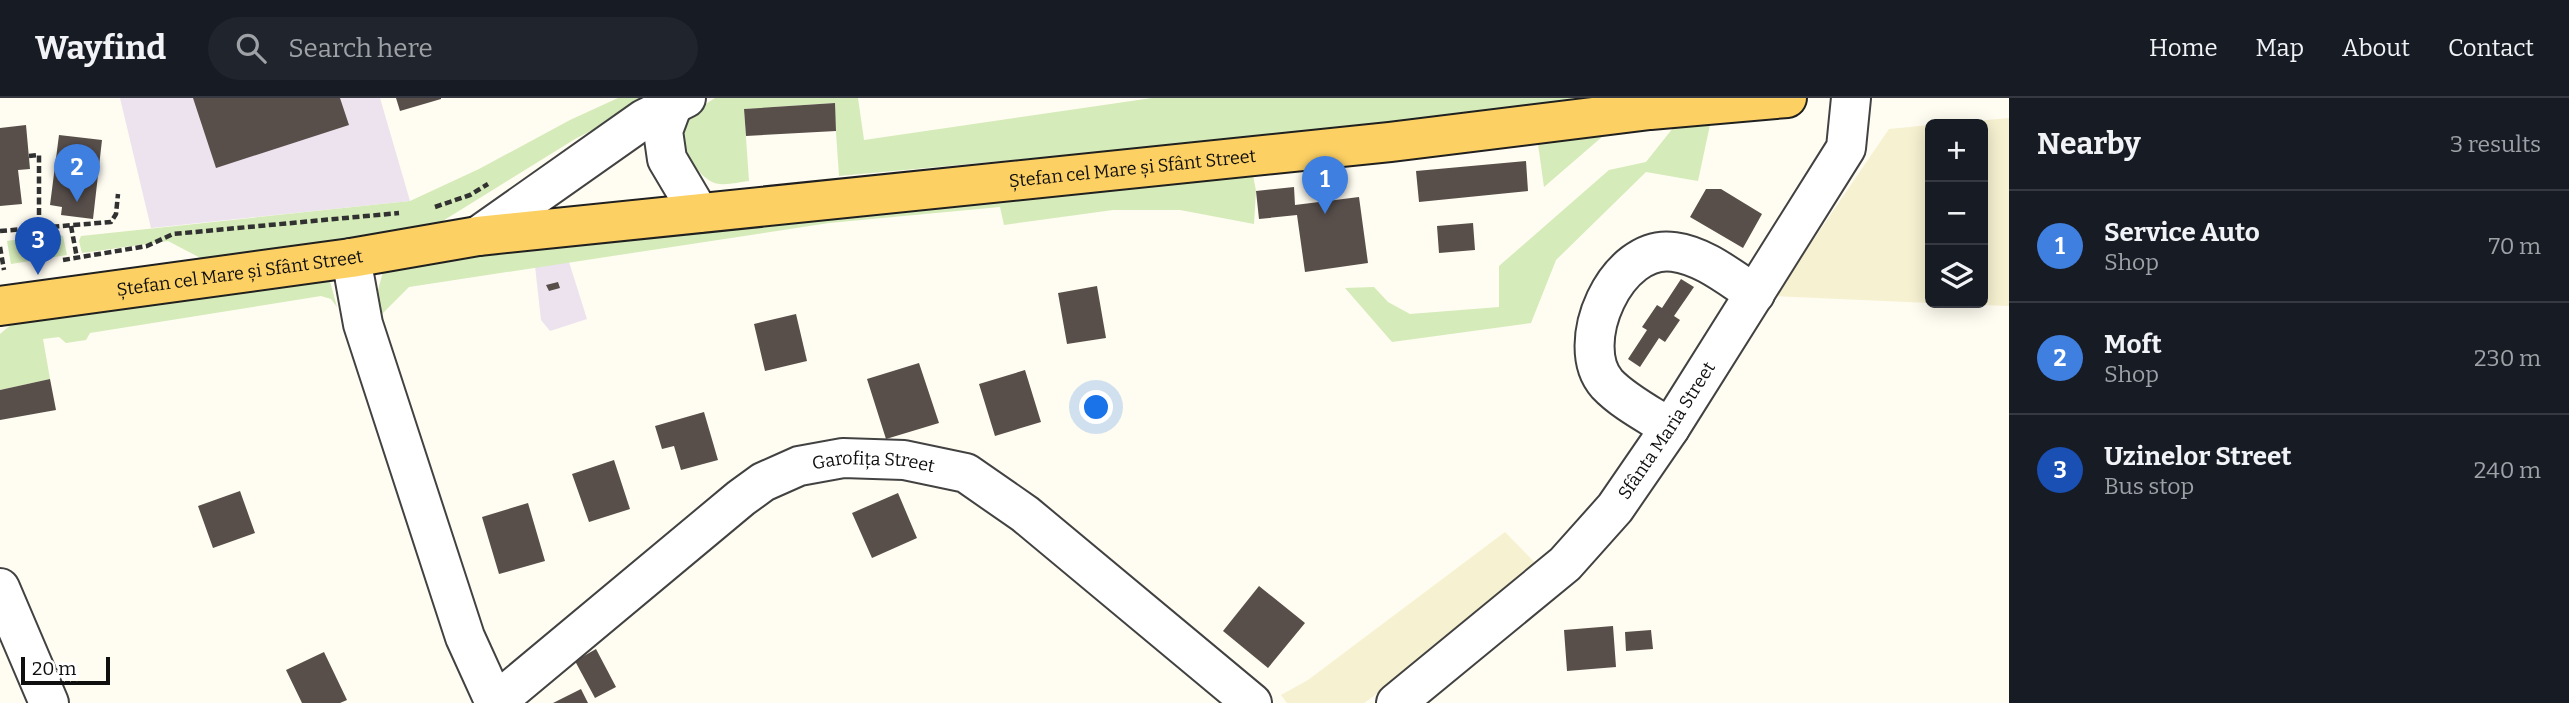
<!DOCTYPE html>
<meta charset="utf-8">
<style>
body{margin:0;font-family:Bitter,serif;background:#20242c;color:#f1f3f6}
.controls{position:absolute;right:21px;top:21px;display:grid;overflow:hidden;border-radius:10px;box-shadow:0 4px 18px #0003}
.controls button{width:63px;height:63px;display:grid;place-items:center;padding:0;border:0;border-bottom:2px solid #363941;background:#171b24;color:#f1f3f6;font:35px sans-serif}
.scale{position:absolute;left:21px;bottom:18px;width:89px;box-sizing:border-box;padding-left:7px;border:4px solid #0f0f0f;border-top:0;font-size:19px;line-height:24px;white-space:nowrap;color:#0f0f0f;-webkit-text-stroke:5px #fff;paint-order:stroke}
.you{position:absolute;left:1097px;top:310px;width:24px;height:24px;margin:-18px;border:5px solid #fff;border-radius:50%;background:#1a73e8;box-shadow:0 0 0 10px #1a73e833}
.badge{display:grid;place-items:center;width:46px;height:46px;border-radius:50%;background:#db2777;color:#fff;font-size:23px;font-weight:700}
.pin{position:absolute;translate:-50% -58px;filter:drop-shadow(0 2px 4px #0008)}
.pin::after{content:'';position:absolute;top:37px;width:24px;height:21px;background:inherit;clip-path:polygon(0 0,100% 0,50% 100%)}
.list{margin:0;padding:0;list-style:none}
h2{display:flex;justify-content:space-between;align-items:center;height:91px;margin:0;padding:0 28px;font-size:30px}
h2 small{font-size:23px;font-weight:400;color:#9ea1a6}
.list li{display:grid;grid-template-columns:46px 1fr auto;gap:21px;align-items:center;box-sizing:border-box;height:112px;padding:0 28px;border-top:2px solid #363941}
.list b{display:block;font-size:26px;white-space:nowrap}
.list p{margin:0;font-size:23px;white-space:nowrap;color:#9ea1a6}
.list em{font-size:23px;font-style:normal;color:#9ea1a6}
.icon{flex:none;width:38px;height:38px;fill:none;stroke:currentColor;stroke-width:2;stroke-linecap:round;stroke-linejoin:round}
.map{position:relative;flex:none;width:2009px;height:605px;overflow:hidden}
header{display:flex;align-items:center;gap:42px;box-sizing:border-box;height:98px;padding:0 35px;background:#171b24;border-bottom:2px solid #363941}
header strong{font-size:33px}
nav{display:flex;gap:38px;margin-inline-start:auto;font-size:24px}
.search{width:490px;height:63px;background:#20242c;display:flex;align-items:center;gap:18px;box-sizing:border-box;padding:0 24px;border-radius:38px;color:#9ea1a6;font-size:26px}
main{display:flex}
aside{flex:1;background:#171b24}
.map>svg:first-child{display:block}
.industrial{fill:#ece3ee}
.farmland{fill:#f6f1d0}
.green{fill:#d5ebb9}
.building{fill:#584f4b}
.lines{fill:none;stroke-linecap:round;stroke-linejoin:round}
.minor-casing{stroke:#424242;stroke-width:42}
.major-casing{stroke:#202020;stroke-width:42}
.path{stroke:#313131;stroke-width:4.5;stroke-dasharray:7 3.5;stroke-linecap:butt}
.minor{stroke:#fff;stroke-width:38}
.major{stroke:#fcd063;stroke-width:38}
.labels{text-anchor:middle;stroke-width:7;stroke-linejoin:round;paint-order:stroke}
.street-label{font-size:18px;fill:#0f0f0f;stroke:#fff}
</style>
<header>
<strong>Wayfind</strong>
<div class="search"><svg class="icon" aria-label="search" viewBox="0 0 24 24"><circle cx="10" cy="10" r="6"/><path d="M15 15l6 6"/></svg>Search here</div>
<nav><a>Home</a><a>Map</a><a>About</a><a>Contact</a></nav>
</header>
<main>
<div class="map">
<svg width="2009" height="605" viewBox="0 0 2009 605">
<rect width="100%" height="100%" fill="#fffcf1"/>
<path class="industrial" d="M 120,0 L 380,0 L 410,103 L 151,130 Z
M 569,164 L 587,221 L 550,233 L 541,222 L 535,168 Z"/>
<path class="farmland" d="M 2009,20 L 2009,208 L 1930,205 L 1983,205 L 1983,26 L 1943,26 Z
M 1930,27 L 1930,205 L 1775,198 L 1889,31 Z
M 1505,434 L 1539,469 L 1481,522 L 1364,605 L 1287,605 L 1281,597 L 1308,582 Z"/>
<path class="green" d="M 618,0 L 654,0 L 575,41 L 433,129 L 210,165 L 168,143 L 82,155 L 79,143 L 81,138 L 410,103 L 479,71 L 570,22 Z
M 715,0 L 858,0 L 864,42 L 1152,0 L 1601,0 L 1253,40 L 839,78 L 834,5 L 744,11 L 749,83 C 739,84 729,87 720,86 C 700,85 683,51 679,34 L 689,17 Z
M 1711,22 L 1698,83 L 1646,74 L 1556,162 L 1531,225 L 1392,244 L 1345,190 L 1374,189 L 1388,204 L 1410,216 L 1499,209 L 1499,168 L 1609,72 L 1646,64 L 1677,25 Z
M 1610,32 L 1544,89 L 1537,39 Z
M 1251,67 L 1256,93 L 1254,126 L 1180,112 L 1113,112 L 1004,127 L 1000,109 L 829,125 L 409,189 L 378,220 L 375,203 L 384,170 L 708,128 Z
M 56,136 L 63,138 L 67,157 L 11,166 L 7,143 Z
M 328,176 L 337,209 L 331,201 L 321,198 L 90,235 L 86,242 L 66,245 L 59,239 L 43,241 L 50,281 L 0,292 L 0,236 L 14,224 L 39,223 Z"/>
<path class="building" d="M 193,0 L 340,0 L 349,27 L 216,70 Z
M 396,0 L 441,0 L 441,1 L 400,13 Z
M 835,5 L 836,33 L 746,38 L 744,11 Z
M 26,27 L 30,71 L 18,72 L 22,106 L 0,108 L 0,30 Z
M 59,37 L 102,42 L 93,121 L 61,117 L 62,109 L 50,107 Z
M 1526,63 L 1528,93 L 1419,104 L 1416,73 Z
M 1294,89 L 1295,107 L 1359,99 L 1368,165 L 1305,174 L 1297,117 L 1259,121 L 1256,93 Z
M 1706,91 L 1721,91 L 1762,116 L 1743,150 L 1690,119 Z
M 1473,125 L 1475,152 L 1439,155 L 1437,128 Z
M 1681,181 L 1694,189 L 1674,218 L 1680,222 L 1665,244 L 1659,240 L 1640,269 L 1628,261 L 1647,232 L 1642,229 L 1657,207 L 1662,210 Z
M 558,184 L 560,190 L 549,193 L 546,187 Z
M 1097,188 L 1106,240 L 1067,246 L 1058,195 Z
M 796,216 L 807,263 L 765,273 L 754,226 Z
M 919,265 L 939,325 L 886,341 L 867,281 Z
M 1025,272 L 1041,324 L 995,338 L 979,286 Z
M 50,281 L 56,312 L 0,322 L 0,292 Z
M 704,314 L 718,362 L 681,372 L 674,348 L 662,351 L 655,328 Z
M 614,362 L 630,411 L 589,424 L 572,376 Z
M 240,393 L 255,435 L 213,450 L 198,408 Z
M 898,395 L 917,440 L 872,460 L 852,415 Z
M 528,405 L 545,463 L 499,476 L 482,419 Z
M 1259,488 L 1305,525 L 1268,570 L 1223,533 Z
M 1613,528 L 1616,569 L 1567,573 L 1564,532 Z
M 1651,532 L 1653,551 L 1626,553 L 1625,534 Z
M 596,551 L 616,589 L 595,600 L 575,563 Z
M 324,554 L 347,602 L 340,605 L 302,605 L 286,572 Z
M 581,591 L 588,605 L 553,605 Z"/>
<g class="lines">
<g class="minor-casing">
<g id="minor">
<path d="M 673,6 L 663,33 L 667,61 L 699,115"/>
<path d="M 478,138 L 644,21 L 686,0"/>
<path d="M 351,160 L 363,226 L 465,539 L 495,605"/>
<path d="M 1670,330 C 1650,317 1624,304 1607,286 C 1572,247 1616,145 1674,154 C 1704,158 1730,180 1755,196"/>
<path d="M 0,490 L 49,605"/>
<path id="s1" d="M 495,605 L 741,400 L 763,384 L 799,368 L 843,360 L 904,362 L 966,375 L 1025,416 L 1252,605"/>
<path id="s2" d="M 1396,605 L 1565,466 L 1615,410 L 1670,330 L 1846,50 L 1851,0"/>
</g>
</g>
<g class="major-casing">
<g id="major">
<path id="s3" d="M 0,208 L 351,160 L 478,138 L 1390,44 L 1650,12 L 1787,0"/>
</g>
</g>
<path class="path" d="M 29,58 L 39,57 L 39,130
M 435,109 L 470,97 L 488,86
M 71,128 L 77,160
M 0,133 L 111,124 L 116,116 L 118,96
M 0,149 L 4,172
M 63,162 L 147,148 L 173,136 L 399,115"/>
<use href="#minor" class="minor"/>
<use href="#major" class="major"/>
</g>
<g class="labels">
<g class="street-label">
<text dy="6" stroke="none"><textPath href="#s3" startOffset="1141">Ștefan cel Mare și Sfânt Street</textPath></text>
<text dy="6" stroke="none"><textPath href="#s3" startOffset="242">Ștefan cel Mare și Sfânt Street</textPath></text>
<text dy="6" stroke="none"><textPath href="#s2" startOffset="387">Sfânta Maria Street</textPath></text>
<text dy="6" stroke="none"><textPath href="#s1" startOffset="462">Garofița Street</textPath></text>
</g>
</g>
</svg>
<div class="controls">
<button>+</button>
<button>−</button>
<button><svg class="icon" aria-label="layers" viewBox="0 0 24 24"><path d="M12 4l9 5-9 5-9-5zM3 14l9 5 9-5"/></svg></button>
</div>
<div class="scale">20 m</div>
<div class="you"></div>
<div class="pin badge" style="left:1325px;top:116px;background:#3f7fe0">1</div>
<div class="pin badge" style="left:77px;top:104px;background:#3f7fe0">2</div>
<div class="pin badge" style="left:38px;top:177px;background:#1a4fb4">3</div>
</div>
<aside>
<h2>Nearby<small>3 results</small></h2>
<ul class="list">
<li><span class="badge" style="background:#3f7fe0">1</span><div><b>Service Auto</b><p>Shop</p></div><em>70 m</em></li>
<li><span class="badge" style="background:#3f7fe0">2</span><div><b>Moft</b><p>Shop</p></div><em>230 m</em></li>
<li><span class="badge" style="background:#1a4fb4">3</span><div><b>Uzinelor Street</b><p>Bus stop</p></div><em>240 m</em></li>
</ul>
</aside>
</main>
